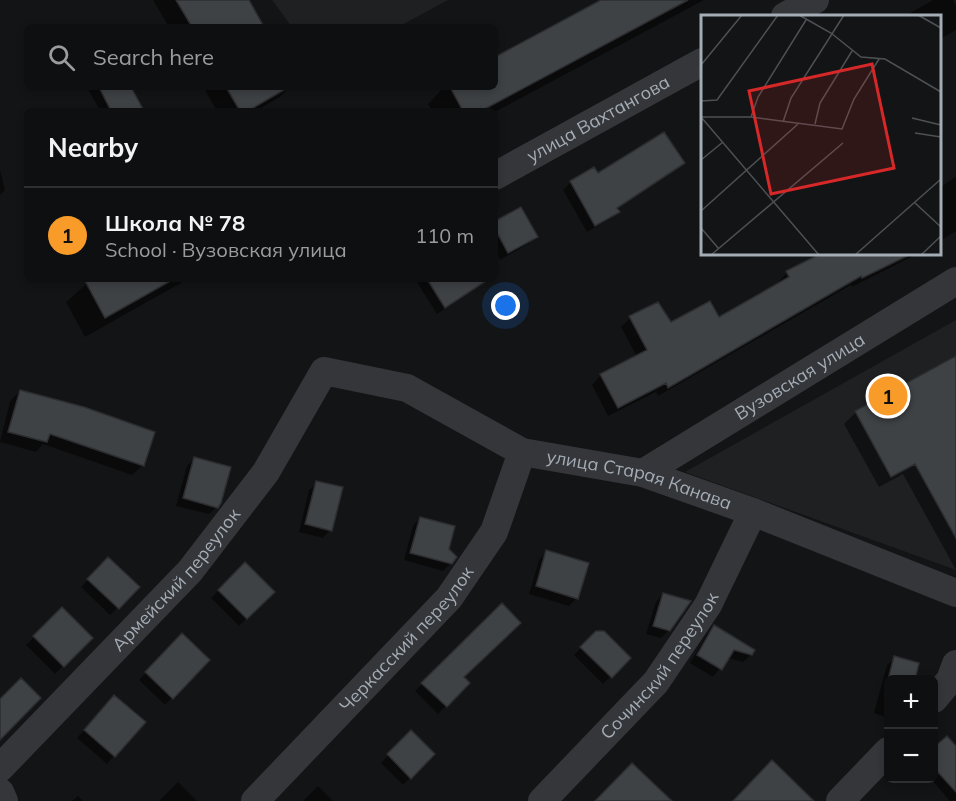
<!DOCTYPE html>
<meta charset="utf-8">
<style>
body{margin:0;font-family:Mulish,sans-serif;background:#1c1d1e;color:#f1f3f6}
.controls{position:absolute;right:18px;bottom:18px;display:grid;overflow:hidden;border-radius:9px;box-shadow:0 3px 9px #0003}
.controls button{width:54px;height:54px;display:grid;place-items:center;padding:0;border:0;border-bottom:2px solid #2e2f30;background:#0e0f10;color:#f1f3f6;font:30px sans-serif}
.you{position:absolute;left:506px;top:306px;width:21px;height:21px;margin:-15px;border:4px solid #fff;border-radius:50%;background:#1a73e8;box-shadow:0 0 0 9px #1a73e833}
.badge{display:grid;place-items:center;width:39px;height:39px;border-radius:50%;background:#f89b28;color:#111;font-size:20px;font-weight:700}
.pin{position:absolute;translate:-50% -50%;border:3px solid #fff;box-shadow:0 2px 6px #0006}
.list{margin:0;padding:0;list-style:none}
h2{display:flex;justify-content:space-between;align-items:center;height:78px;margin:0;padding:0 24px;font-size:26px}
h2 small{font-size:20px;font-weight:400;color:#9b9c9f}
.list li{display:grid;grid-template-columns:39px 1fr auto;gap:18px;align-items:center;box-sizing:border-box;height:96px;padding:0 24px;border-top:2px solid #2e2f30}
.list b{display:block;font-size:22px;white-space:nowrap}
.list p{margin:0;font-size:20px;white-space:nowrap;color:#9b9c9f}
.list em{font-size:20px;font-style:normal;color:#9b9c9f}
.icon{flex:none;width:33px;height:33px;fill:none;stroke:currentColor;stroke-width:2;stroke-linecap:round;stroke-linejoin:round}
.map{position:relative;flex:none;width:956px;height:801px;overflow:hidden}
.search{position:absolute;background:#0e0f10;box-shadow:0 3px 9px #0003;left:24px;top:24px;width:474px;height:66px;display:flex;align-items:center;gap:15px;box-sizing:border-box;padding:0 21px;border-radius:9px;color:#9b9c9f;font-size:22px}
.panel{position:absolute;background:#0e0f10;box-shadow:0 3px 9px #0003;left:24px;top:108px;width:474px;height:174px;border-radius:9px}
.map>svg:first-child{display:block}
.built{fill:#1f2022}
.shadow{fill:#0007}
.building{fill:#3f4245;stroke:#2d2e31;stroke-width:1.5}
.lines{fill:none;stroke-linecap:round;stroke-linejoin:round}
.minor{stroke:#34363a;stroke-width:28}
.labels{text-anchor:middle;stroke-width:5;stroke-linejoin:round;paint-order:stroke}
.street-label{font-size:18px;fill:#a4acb6;stroke:#0e0f10}
.inset-road{fill:none;stroke:#4d5155;stroke-width:1.5}
.view{fill:#d62828;fill-opacity:0.15;stroke:#d62828;stroke-width:3}
.inset-edge{fill:none;stroke:#a4acb6;stroke-width:3}
</style>
<div class="map">
<svg width="956" height="801" viewBox="0 0 956 801">
<rect width="100%" height="100%" fill="#131415"/>
<path class="built" d="M 272,0 L 448,0 L 398,27 L 292,27 Z
M 956,320 L 956,570 L 685,472 Z"/>
<path class="shadow" d="M 153,0 L 247,0 L 263,27 L 169,27 Z
M 604,0 L 704,0 L 495,112 L 432,111 L 428,104 L 444,87 L 495,87 L 495,58 Z
M 933,0 L 953,0 L 956,6 L 956,30 L 940,39 L 940,16 L 905,16 Z
M 87,87 L 130,87 L 142,111 L 100,111 Z
M 203,87 L 290,87 L 280,97 L 256,111 L 217,111 Z
M 683,163 L 675,170 L 617,209 L 618,212 L 610,219 L 587,232 L 563,190 L 571,182 L 594,169 L 597,175 Z
M 0,170 L 5,190 L 0,195 Z
M 956,177 L 956,231 L 940,241 L 940,187 Z
M 495,223 L 536,237 L 528,244 L 500,260 L 495,251 Z
M 852,254 L 917,254 L 852,287 L 851,285 L 658,396 L 656,392 L 608,416 L 592,385 L 601,375 L 637,357 L 621,327 L 630,318 L 671,324 L 718,319 L 779,284 L 778,282 L 787,273 L 826,267 Z
M 92,279 L 188,279 L 85,337 L 66,302 Z
M 415,279 L 477,279 L 480,284 L 472,291 L 437,314 Z
M 956,357 L 956,570 L 903,474 L 879,487 L 844,424 L 856,412 Z
M 20,391 L 143,465 L 132,475 L 43,444 L 36,452 L 0,442 L 10,401 Z
M 195,458 L 217,507 L 209,514 L 176,506 L 187,466 Z
M 317,483 L 330,530 L 323,538 L 299,532 L 309,490 Z
M 420,518 L 447,550 L 451,563 L 443,571 L 404,560 L 413,526 Z
M 546,552 L 577,598 L 569,606 L 529,594 L 539,560 Z
M 108,559 L 138,587 L 110,615 L 81,587 Z
M 245,564 L 273,592 L 239,626 L 211,598 Z
M 663,594 L 669,630 L 661,638 L 646,634 L 656,602 Z
M 502,605 L 462,677 L 468,683 L 438,714 L 415,691 Z
M 62,609 L 91,638 L 55,674 L 26,645 Z
M 715,627 L 751,655 L 743,662 L 728,658 L 713,677 L 690,663 L 707,634 Z
M 597,632 L 629,658 L 603,684 L 574,655 Z
M 182,635 L 208,660 L 165,705 L 139,680 Z
M 895,658 L 888,680 L 888,718 L 874,713 L 887,665 Z
M 107,704 L 114,756 L 107,764 L 77,738 Z
M 411,732 L 433,754 L 403,785 L 381,763 Z
M 956,748 L 956,800 L 950,801 L 930,778 L 934,778 L 934,750 Z
M 178,782 L 197,801 L 159,801 Z
M 318,786 L 333,801 L 303,801 Z
M 78,796 L 83,801 L 72,801 Z"/>
<path class="building" d="M 176,0 L 249,0 L 264,27 L 192,27 Z
M 601,0 L 688,0 L 481,111 L 463,111 L 450,87 L 495,87 L 495,57 Z
M 99,87 L 131,87 L 144,111 L 111,111 Z
M 226,87 L 289,87 L 248,111 L 240,111 Z
M 664,132 L 685,163 L 617,208 L 620,212 L 595,226 L 570,181 L 594,167 L 598,173 Z
M 521,207 L 538,237 L 508,253 L 495,229 L 495,221 Z
M 820,254 L 911,254 L 862,278 L 861,276 L 668,388 L 666,383 L 618,408 L 600,374 L 647,350 L 629,316 L 658,302 L 671,322 L 710,301 L 719,317 L 789,277 L 786,271 Z
M 84,279 L 174,279 L 105,318 Z
M 427,279 L 489,279 L 445,308 Z
M 956,356 L 956,538 L 915,464 L 891,477 L 855,411 Z
M 20,390 L 84,407 L 155,432 L 144,466 L 50,434 L 47,442 L 8,432 Z
M 194,457 L 231,467 L 221,503 L 218,508 L 183,498 Z
M 316,481 L 343,487 L 332,531 L 305,524 Z
M 420,517 L 455,526 L 449,549 L 457,557 L 452,564 L 410,553 Z
M 546,550 L 589,563 L 578,599 L 536,586 Z
M 108,557 L 140,587 L 119,609 L 87,579 Z
M 245,562 L 275,592 L 247,619 L 218,590 Z
M 663,593 L 691,601 L 670,631 L 653,626 Z
M 502,603 L 521,623 L 464,677 L 470,683 L 447,707 L 421,683 Z
M 62,607 L 93,638 L 64,667 L 33,636 Z
M 714,625 L 755,650 L 752,655 L 734,650 L 722,670 L 697,655 Z
M 596,631 L 604,631 L 631,658 L 612,678 L 580,647 Z
M 182,633 L 210,660 L 173,699 L 145,672 Z
M 894,656 L 919,663 L 915,680 L 888,680 Z
M 21,678 L 41,698 L 0,740 L 0,699 Z
M 114,695 L 146,722 L 115,757 L 84,730 Z
M 411,730 L 435,754 L 411,779 L 387,754 Z
M 947,736 L 956,746 L 956,792 L 933,767 L 933,748 Z
M 772,760 L 814,801 L 733,801 Z
M 632,763 L 672,801 L 595,801 Z"/>
<g class="lines">
<g class="minor">
<path d="M 785,16 L 815,0"/>
<path id="s1" d="M 495,176 L 702,62"/>
<path id="s2" d="M 643,473 L 956,281"/>
<path d="M 934,699 L 950,680 L 956,664"/>
<path id="s3" d="M 0,768 L 190,571 L 266,472 L 324,371 L 407,388 L 522,452 L 643,473 L 753,512 L 956,593"/>
<path d="M 0,792 L 4,801"/>
<path id="s4" d="M 255,801 L 449,598 L 494,532 L 522,452"/>
<path id="s5" d="M 542,801 L 656,682 L 708,605 L 753,512"/>
<path d="M 840,801 L 888,751"/>
</g>
</g>
<g class="labels">
<g class="street-label">
<text dy="6" stroke="none"><textPath href="#s1" startOffset="118">улица Вахтангова</textPath></text>
<text dy="6" stroke="none"><textPath href="#s2" startOffset="184">Вузовская улица</textPath></text>
<text dy="6" stroke="none"><textPath href="#s3" startOffset="852">улица Старая Канава</textPath></text>
<text dy="6" stroke="none"><textPath href="#s3" startOffset="258">Армейский переулок</textPath></text>
<text dy="6" stroke="none"><textPath href="#s4" startOffset="222">Черкасский переулок</textPath></text>
<text dy="6" stroke="none"><textPath href="#s5" startOffset="180">Сочинский переулок</textPath></text>
</g>
</g>
<g transform="translate(701 15)">
<rect width="240" height="240" fill="#131415"/>
<path class="inset-road" d="M 98,0 L 130,18 L 160,42 L 184,44 L 240,77M 217,0 L 240,13M 0,50 L 41,0M 0,86 L 16,85 L 77,0M 0,102 L 50,102 L 141,114 L 153,84 L 178,44M 0,102 L 118,240M 50,102 L 57,82 L 105,5M 211,103 L 240,110M 82,107 L 90,83 L 143,0M 114,109 L 119,88 L 151,36M 214,118 L 240,122M 0,145 L 22,127M 214,188 L 240,212M 0,196 L 97,109M 0,213 L 18,234M 10,240 L 142,128M 154,240 L 240,164M 220,240 L 240,221"/>
<path class="view" d="M 171,49 L 193,153 L 70,179 L 48,76 Z"/>
<rect width="240" height="240" class="inset-edge"/>
</g>
</svg>
<div class="controls">
<button>+</button>
<button>−</button>
</div>
<div class="you"></div>
<div class="pin badge" style="left:888px;top:396px">1</div>
<div class="search"><svg class="icon" aria-label="search" viewBox="0 0 24 24"><circle cx="10" cy="10" r="6"/><path d="M15 15l6 6"/></svg>Search here</div>
<section class="panel">
<h2>Nearby<small></small></h2>
<ul class="list">
<li><span class="badge">1</span><div><b>Школа № 78</b><p>School · Вузовская улица</p></div><em>110 m</em></li>
</ul>
</section>
</div>
